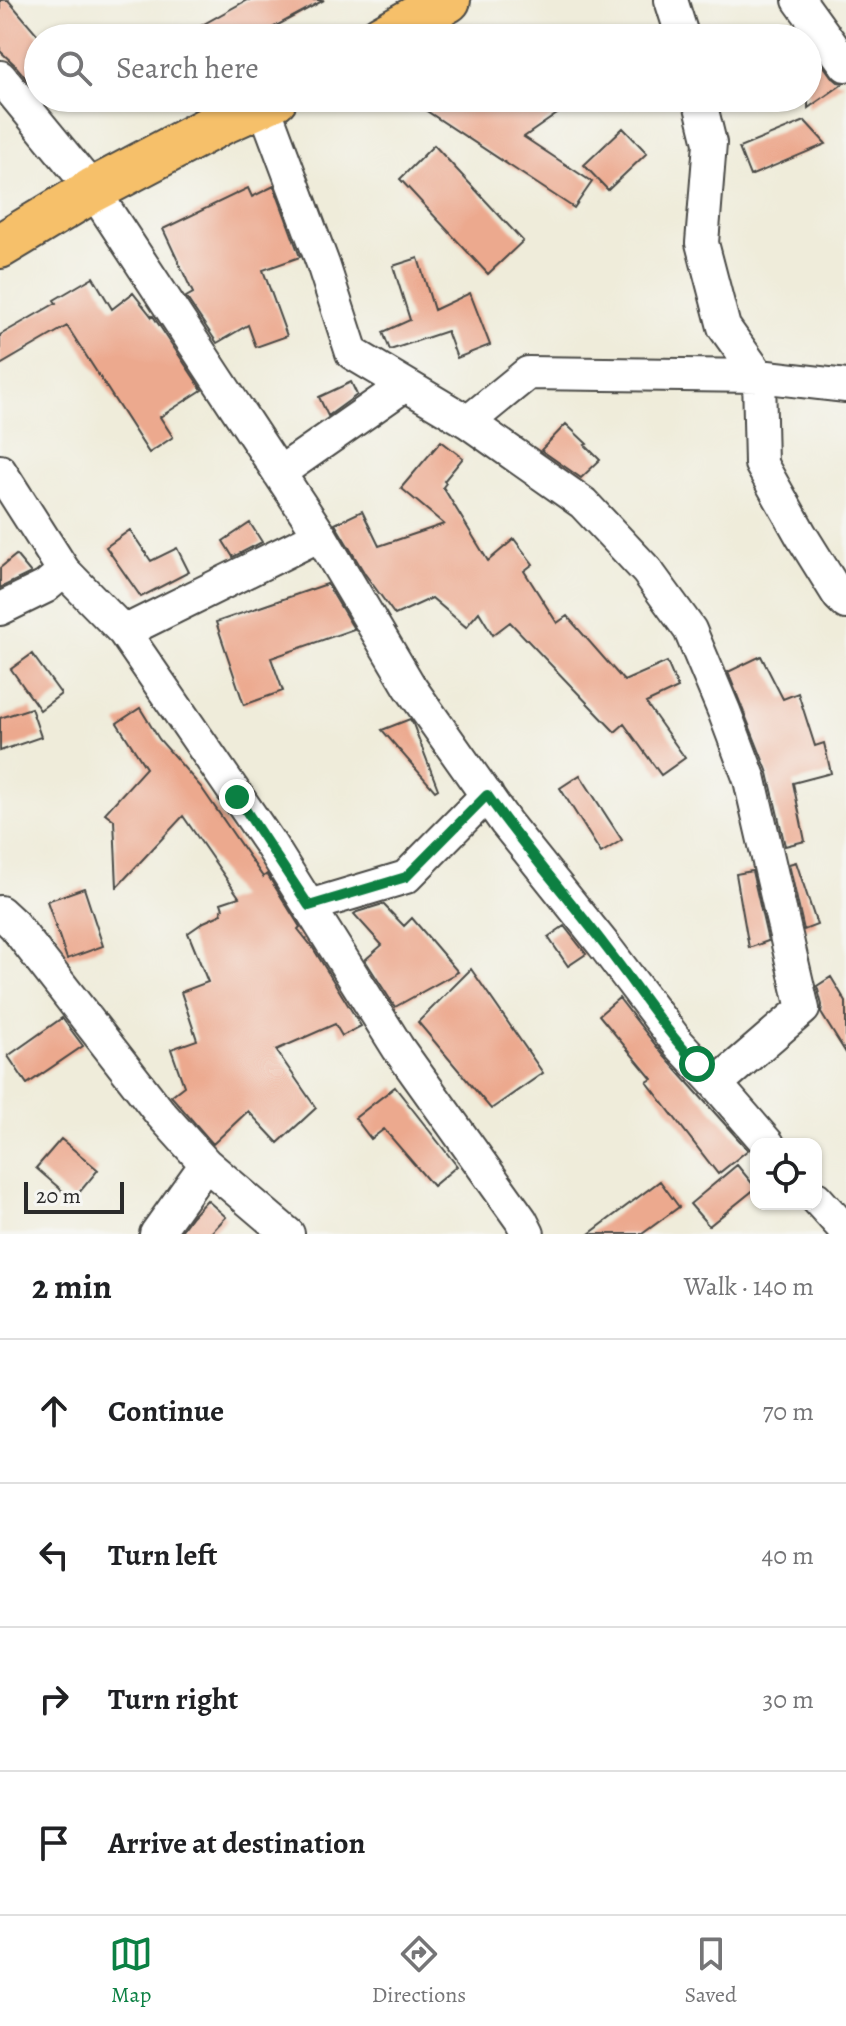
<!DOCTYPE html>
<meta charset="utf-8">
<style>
body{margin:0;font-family:Alegreya,serif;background:#f6f6f6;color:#202124}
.controls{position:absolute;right:24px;bottom:24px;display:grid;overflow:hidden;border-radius:16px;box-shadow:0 2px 6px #0004}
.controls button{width:72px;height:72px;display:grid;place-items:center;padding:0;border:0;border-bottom:2px solid #e0e0e0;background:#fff;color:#202124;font:40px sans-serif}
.scale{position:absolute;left:24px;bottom:20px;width:100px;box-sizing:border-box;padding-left:8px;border:4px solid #2b2b2b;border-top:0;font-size:22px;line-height:28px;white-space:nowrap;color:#2b2b2b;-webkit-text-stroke:6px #f6f6f2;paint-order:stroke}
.stop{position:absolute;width:24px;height:24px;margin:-18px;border:6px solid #0b8043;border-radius:50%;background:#fff}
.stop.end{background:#0b8043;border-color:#fff;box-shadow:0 2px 8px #0008}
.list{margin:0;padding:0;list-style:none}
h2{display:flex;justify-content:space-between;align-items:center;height:104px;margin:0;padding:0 32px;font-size:34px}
h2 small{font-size:26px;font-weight:400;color:#757577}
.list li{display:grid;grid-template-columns:52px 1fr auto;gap:24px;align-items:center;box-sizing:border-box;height:144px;padding:0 32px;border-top:2px solid #e0e0e0}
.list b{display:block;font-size:30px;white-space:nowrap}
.list em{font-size:26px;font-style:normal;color:#757577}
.icon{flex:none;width:44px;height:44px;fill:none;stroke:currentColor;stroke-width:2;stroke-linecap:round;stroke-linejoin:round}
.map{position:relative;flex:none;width:846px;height:1234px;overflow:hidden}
.search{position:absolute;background:#fff;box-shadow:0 2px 6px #0004;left:24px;right:24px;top:24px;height:88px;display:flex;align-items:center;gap:20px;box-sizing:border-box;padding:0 28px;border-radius:44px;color:#757577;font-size:30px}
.sheet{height:680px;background:#fff}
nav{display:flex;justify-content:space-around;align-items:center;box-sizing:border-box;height:112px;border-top:2px solid #e0e0e0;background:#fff;font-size:22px;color:#757577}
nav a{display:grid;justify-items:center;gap:4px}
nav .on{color:#0b8043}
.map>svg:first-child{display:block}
.building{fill:#eca98e}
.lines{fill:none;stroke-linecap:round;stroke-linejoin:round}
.minor-casing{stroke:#484845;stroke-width:36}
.highway-casing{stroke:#484845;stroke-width:48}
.minor{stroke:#fff;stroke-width:32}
.highway{stroke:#f6c06b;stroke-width:44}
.route{stroke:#0b8043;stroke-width:10}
</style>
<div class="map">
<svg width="846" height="1234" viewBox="0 0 846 1234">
<rect width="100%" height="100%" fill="#f6f6f2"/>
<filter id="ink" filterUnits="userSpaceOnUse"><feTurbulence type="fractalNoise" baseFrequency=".0125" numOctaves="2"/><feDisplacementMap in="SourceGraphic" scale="16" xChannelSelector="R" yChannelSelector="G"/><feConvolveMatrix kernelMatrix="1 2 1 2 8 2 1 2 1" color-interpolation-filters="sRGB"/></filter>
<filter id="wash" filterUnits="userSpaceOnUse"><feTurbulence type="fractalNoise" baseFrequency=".006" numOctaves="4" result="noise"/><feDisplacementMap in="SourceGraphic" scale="32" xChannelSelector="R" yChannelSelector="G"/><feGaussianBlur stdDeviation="1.8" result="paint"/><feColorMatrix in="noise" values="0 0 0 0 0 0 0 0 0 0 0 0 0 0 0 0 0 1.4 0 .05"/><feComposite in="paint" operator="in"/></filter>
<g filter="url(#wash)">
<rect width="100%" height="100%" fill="#efecda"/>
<g id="blocks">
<path class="building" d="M 0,0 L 8,0 L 38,35 L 38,93 L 15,65 L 0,51 Z
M 247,0 L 324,0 L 254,38 L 179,38 Z
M 811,48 L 831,76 L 838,82 L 844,83 L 808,108 L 808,50 Z
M 407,98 L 580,98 L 524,137 L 592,182 L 574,208 Z
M 805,121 L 826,144 L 750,176 L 739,148 Z
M 623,128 L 647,153 L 608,190 L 584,165 Z
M 434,145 L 523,241 L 488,274 L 400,179 Z
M 274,186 L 300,257 L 263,270 L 287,336 L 256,347 L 248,325 L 217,343 L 186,297 L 193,293 L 163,229 L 248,188 L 252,197 Z
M 418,258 L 434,310 L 470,293 L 490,345 L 457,358 L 447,331 L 390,350 L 383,332 L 410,320 L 393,266 Z
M 93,277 L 112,309 L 133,293 L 152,317 L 153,316 L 202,390 L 160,417 L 173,437 L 149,453 L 67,326 L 0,365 L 0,335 L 56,303 L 54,300 Z
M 351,382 L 357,395 L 328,416 L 319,397 Z
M 566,424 L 587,444 L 585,445 L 600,460 L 581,478 L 541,450 Z
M 441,441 L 463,458 L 444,481 L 446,483 L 443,487 L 488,561 L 514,539 L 533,564 L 524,571 L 557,623 L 567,616 L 624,681 L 667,662 L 678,688 L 646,703 L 685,758 L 661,775 L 624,724 L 615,732 L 510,622 L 493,635 L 479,612 L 466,627 L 432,598 L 395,615 L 365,574 L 335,524 L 362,511 L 379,546 L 444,524 L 401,488 Z
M 250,523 L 262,542 L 233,557 L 223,541 Z
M 130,530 L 151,561 L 177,548 L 189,572 L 141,597 L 106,547 Z
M 16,555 L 31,573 L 0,588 L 0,568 Z
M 327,584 L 354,629 L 271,658 L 283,691 L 244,705 L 216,622 Z
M 32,654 L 61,694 L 40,710 L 11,669 Z
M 761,656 L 783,699 L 798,693 L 815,746 L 824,743 L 831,773 L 793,783 L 805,841 L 785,846 L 768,773 L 728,672 Z
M 31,708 L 41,737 L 0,751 L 0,718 Z
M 140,708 L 159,739 L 201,787 L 263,877 L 267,874 L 300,927 L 298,929 L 313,948 L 361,1026 L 342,1036 L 335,1024 L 276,1050 L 316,1108 L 278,1143 L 248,1111 L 213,1144 L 171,1096 L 184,1086 L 171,1049 L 197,1040 L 181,992 L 208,982 L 188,933 L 204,922 L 222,914 L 221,910 L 223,909 L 221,903 L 239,897 L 183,816 L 117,887 L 114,820 L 105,813 L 146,768 L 117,723 Z
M 410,719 L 413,724 L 438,789 L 435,791 L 382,730 Z
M 580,775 L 622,840 L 601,853 L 560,788 Z
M 796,862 L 817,925 L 804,930 L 789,864 Z
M 752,871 L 768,941 L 749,948 L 736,874 Z
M 84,888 L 103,946 L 67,959 L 47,901 Z
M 383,904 L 404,926 L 412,918 L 458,972 L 395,1007 L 365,960 L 382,945 L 354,914 L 357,912 Z
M 564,926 L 586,954 L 568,966 L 548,937 Z
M 471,969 L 543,1073 L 491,1109 L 418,1022 Z
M 831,977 L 846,1002 L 846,1053 L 821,1013 L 822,1005 L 817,986 Z
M 619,998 L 664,1056 L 748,1150 L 718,1174 L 647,1082 L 652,1079 L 599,1015 Z
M 62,1018 L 83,1046 L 27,1084 L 8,1056 Z
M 395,1087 L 457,1166 L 433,1186 L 384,1129 L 371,1139 L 355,1118 Z
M 61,1139 L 98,1170 L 73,1200 L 36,1168 Z
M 737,1165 L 756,1188 L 709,1226 L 690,1204 Z
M 660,1181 L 679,1207 L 642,1234 L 589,1234 Z
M 207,1200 L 226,1217 L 210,1234 L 179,1234 L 192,1216 Z"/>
</g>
</g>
<g filter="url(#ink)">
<use href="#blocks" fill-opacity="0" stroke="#484845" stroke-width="2"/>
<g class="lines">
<g class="minor-casing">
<path id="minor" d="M 671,0 L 683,38
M 799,0 L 846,65
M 0,77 L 93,190 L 320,535 L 410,687 L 506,823 L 603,944 L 678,1043 L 716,1084 L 768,1144
M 699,98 L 710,143 L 702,243 L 724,327 L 759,376 L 761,464 L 801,535 L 839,596 L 846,603
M 263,104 L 323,264 L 352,353 L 468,422 L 583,503 L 647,571 L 690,630 L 724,711 L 750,780 L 803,1009 L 716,1084
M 468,422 L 528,373 L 759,376 L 846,386
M 0,471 L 64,571 L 124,632 L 270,844 L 398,1048 L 521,1220 L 528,1234
M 279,473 L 405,385
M 0,609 L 45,587 L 64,571
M 124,632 L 320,535
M 309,906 L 406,877 L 487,795
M 0,912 L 14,925 L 160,1113 L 206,1164 L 288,1234
M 816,1198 L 846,1231
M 156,1234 L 206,1164"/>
</g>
<g class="highway-casing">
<path id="highway" d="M 381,38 L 448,0
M 0,246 L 93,190 L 220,123 L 275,98"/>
</g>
<use href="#minor" class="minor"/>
<use href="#highway" class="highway"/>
</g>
</g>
<g class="lines" filter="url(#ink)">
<path class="route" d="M 237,797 L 309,906 L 406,877 L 487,795 C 524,847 566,895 605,946 C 636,986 663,1028 697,1064"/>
</g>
</svg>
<div class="controls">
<button><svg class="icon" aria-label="locate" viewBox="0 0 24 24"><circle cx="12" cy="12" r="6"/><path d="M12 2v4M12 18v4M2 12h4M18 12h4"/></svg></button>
</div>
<div class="scale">20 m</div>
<div class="stop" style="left:697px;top:1064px"></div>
<div class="stop end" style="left:237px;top:797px"></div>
<div class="search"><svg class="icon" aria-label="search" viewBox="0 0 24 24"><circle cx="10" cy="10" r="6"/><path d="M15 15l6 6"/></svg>Search here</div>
</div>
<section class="sheet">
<h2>2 min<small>Walk · 140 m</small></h2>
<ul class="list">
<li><svg class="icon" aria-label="ahead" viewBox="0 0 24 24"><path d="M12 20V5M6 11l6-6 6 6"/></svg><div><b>Continue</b></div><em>70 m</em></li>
<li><svg class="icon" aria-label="left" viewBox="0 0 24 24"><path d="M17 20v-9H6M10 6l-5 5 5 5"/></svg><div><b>Turn left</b></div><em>40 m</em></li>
<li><svg class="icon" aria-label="right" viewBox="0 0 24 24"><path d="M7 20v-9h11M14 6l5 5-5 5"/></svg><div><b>Turn right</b></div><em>30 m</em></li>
<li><svg class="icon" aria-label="arrive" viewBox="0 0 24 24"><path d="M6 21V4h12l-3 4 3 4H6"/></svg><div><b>Arrive at destination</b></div></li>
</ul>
</section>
<nav>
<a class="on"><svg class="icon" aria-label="map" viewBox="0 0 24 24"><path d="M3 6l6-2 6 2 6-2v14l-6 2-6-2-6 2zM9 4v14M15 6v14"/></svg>Map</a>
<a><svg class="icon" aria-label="directions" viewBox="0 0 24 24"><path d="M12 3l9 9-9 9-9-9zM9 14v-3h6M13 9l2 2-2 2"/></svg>Directions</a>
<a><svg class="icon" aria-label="saved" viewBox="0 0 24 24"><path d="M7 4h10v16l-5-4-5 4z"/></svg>Saved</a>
</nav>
